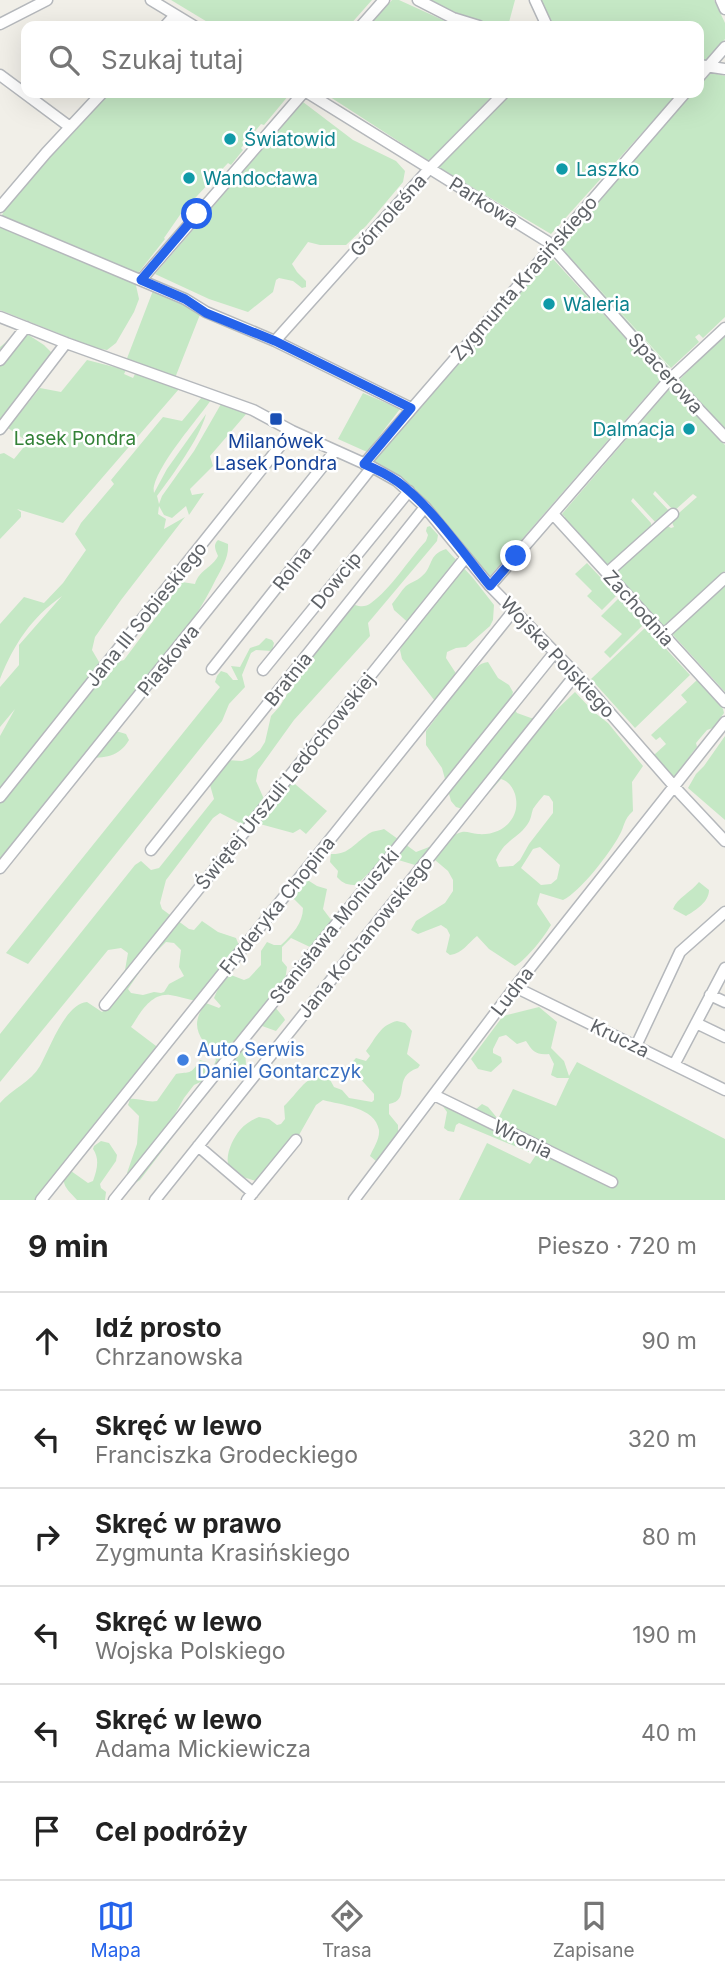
<!DOCTYPE html>
<html lang="pl">
<meta charset="utf-8">
<style>
body{margin:0;font-family:Inter,sans-serif;background:#f2f2f2;color:#222}
.stop{position:absolute;width:21px;height:21px;margin:-16px;border:5px solid #2563eb;border-radius:50%;background:#fff}
.stop.end{background:#2563eb;border-color:#fff;box-shadow:0 2px 7px #0008}
.list{margin:0;padding:0;list-style:none}
h2{display:flex;justify-content:space-between;align-items:center;height:91px;margin:0;padding:0 28px;font-size:30px}
h2 small{font-size:23px;font-weight:400;color:#767676}
.list li{display:grid;grid-template-columns:46px 1fr auto;gap:21px;align-items:center;box-sizing:border-box;height:98px;padding:0 28px;border-top:2px solid #e0e0e0}
.list b{display:block;font-size:26px;white-space:nowrap}
.list p{margin:0;font-size:23px;white-space:nowrap;color:#767676}
.list em{font-size:23px;font-style:normal;color:#767676}
.icon{flex:none;width:38px;height:38px;fill:none;stroke:currentColor;stroke-width:2;stroke-linecap:round;stroke-linejoin:round}
.map{position:relative;flex:none;width:725px;height:1200px;overflow:hidden}
.search{position:absolute;background:#fff;box-shadow:0 7px 28px #0002;left:21px;right:21px;top:21px;height:77px;display:flex;align-items:center;gap:18px;box-sizing:border-box;padding:0 24px;border-radius:14px;color:#767676;font-size:26px}
.sheet{height:679px;background:#fff}
nav{display:flex;justify-content:space-around;align-items:center;box-sizing:border-box;height:98px;border-top:2px solid #e0e0e0;background:#fff;font-size:19px;color:#767676}
nav a{display:grid;justify-items:center;gap:4px}
nav .on{color:#2563eb}
.map>svg:first-child{display:block}
.green{fill:#c5e8c5;fill-rule:evenodd}
.lines{fill:none;stroke-linecap:round;stroke-linejoin:round}
.minor-casing{stroke:#b5b8bc;stroke-width:13}
.minor{stroke:#fff;stroke-width:10}
.route{stroke:#2563eb;stroke-width:9}
.culture-dot{fill:#0f9aa8;stroke:#fff;stroke-width:2.5}
.transit-dot{fill:#1a4fb4;stroke:#fff;stroke-width:2.5}
.shop-dot{fill:#3f7fe0;stroke:#fff;stroke-width:2.5}
.labels{text-anchor:middle;stroke-width:5;stroke-linejoin:round;paint-order:stroke}
.culture-label{font-size:19px;fill:#0d838f;stroke:#fff;text-anchor:start}
.street-label{font-size:19px;fill:#5f6368;stroke:#fff}
.park-label{font-size:19px;fill:#348238;stroke:#fff}
.transit-label{font-size:19px;fill:#164399;stroke:#fff}
.shop-label{font-size:19px;fill:#366cbe;stroke:#fff;text-anchor:start}
</style>
<div class="map">
<svg width="725" height="1200" viewBox="0 0 725 1200">
<rect width="100%" height="100%" fill="#f1efe8"/>
<path class="green" d="M 171,0 L 372,0 L 349,26 L 214,26 Z
M 392,0 L 399,0 L 456,26 L 369,26 Z
M 429,0 L 515,0 L 508,26 C 481,23 454,13 429,0 Z
M 541,0 L 714,0 L 725,23 L 725,39 L 706,61 L 699,60 L 699,26 L 553,26 Z
M 709,72 L 725,76 L 725,317 L 703,338 L 699,334 L 695,337 L 699,342 L 671,368 L 573,260 L 670,368 L 667,371 L 558,248 L 558,245 L 691,93 L 699,93 L 699,84 Z
M 107,93 L 286,93 L 289,95 L 264,125 L 261,124 L 241,148 L 243,150 L 231,165 L 228,163 L 182,212 L 164,238 L 165,239 L 139,272 L 135,281 L 139,299 L 134,312 L 116,343 L 107,350 L 95,348 L 0,310 L 0,219 L 9,201 L 46,158 L 73,132 Z
M 324,93 L 495,93 L 429,161 Z
M 512,93 L 678,93 L 551,234 L 438,167 Z
M 303,102 L 353,140 L 396,161 L 405,171 L 403,182 L 366,226 L 346,245 L 320,245 L 308,242 L 292,264 L 297,272 L 306,281 L 306,287 L 302,288 L 293,281 L 279,278 L 276,280 L 273,292 L 248,312 L 209,299 L 155,274 Z
M 550,258 L 553,259 L 662,378 L 490,576 L 485,574 L 449,530 L 372,464 L 372,459 L 417,411 Z
M 154,288 L 201,312 L 175,378 L 126,361 Z
M 27,334 L 44,345 L 51,352 L 50,360 L 0,427 L 0,347 L 15,335 Z
M 725,335 L 725,431 L 678,381 Z
M 87,360 L 126,370 L 124,374 L 133,378 L 135,374 L 179,389 L 63,523 L 17,509 L 21,512 L 21,517 L 0,539 L 0,454 L 4,453 L 14,459 L 28,442 L 8,428 L 40,388 L 61,392 Z
M 671,387 L 725,445 L 725,571 L 663,627 L 613,574 L 666,525 L 671,528 L 674,527 L 671,520 L 697,497 L 693,494 L 674,511 L 655,491 L 653,494 L 670,512 L 656,523 L 633,498 L 631,501 L 651,523 L 651,528 L 607,567 L 562,521 L 565,517 L 562,514 L 573,501 Z
M 363,393 L 400,409 L 367,452 L 338,439 Z
M 202,397 L 211,400 C 198,419 150,473 154,493 L 167,469 L 206,414 C 200,438 172,476 157,496 L 159,504 L 162,496 L 194,451 L 221,404 L 247,413 L 210,456 L 213,466 L 190,489 L 192,495 L 204,493 L 189,515 L 186,506 L 172,518 L 164,515 L 159,506 L 158,514 L 166,519 L 164,529 L 185,517 L 121,600 L 95,637 L 92,650 L 99,662 L 110,664 L 124,660 L 182,582 L 195,584 C 200,569 212,568 218,556 C 215,549 213,545 218,540 L 228,544 C 229,557 222,568 216,579 C 190,633 148,678 109,723 L 116,731 L 126,734 L 129,740 C 118,759 101,758 81,758 L 76,769 L 0,864 L 0,736 L 15,709 L 0,727 L 0,687 L 19,665 L 19,645 L 62,596 C 31,618 14,644 0,679 L 0,624 L 24,597 L 44,603 L 63,583 L 86,550 L 75,534 L 81,523 L 114,484 L 111,480 L 163,417 L 182,421 Z
M 430,526 L 438,535 L 437,541 L 368,623 L 370,636 L 294,720 L 258,770 L 256,781 L 264,799 L 268,804 L 289,779 L 327,811 L 306,834 L 300,829 L 293,833 L 260,824 L 253,830 L 220,813 L 213,818 L 166,880 L 160,903 L 162,909 L 189,929 L 194,930 L 202,921 L 218,932 L 236,938 L 240,948 L 198,1001 C 188,1000 179,996 170,995 C 150,993 140,1014 131,1027 L 160,1049 L 37,1200 L 0,1200 L 0,1103 C 12,1089 31,1082 40,1066 C 50,1048 65,1004 87,1002 L 102,1012 L 105,1009 L 109,991 L 125,970 L 128,953 L 121,948 L 108,950 L 0,1082 L 0,1034 L 135,865 L 141,861 L 151,870 L 159,868 L 214,799 L 208,778 L 226,760 L 242,761 L 250,758 L 260,750 L 265,742 L 271,716 L 280,706 L 296,679 L 346,612 L 355,605 C 361,607 366,607 371,603 C 390,590 409,559 426,541 L 428,535 L 426,531 L 427,527 ZM 166,942 L 174,943 L 181,950 L 179,967 L 184,976 L 169,984 L 164,992 L 161,993 L 154,992 L 143,995 L 131,993 L 128,989 L 147,961 Z
M 446,549 L 473,578 L 494,605 L 493,620 L 490,626 L 466,647 L 456,648 L 447,652 L 446,658 L 457,675 L 468,677 C 475,670 478,663 488,662 L 498,678 L 509,685 L 513,692 L 510,702 L 517,713 L 531,718 L 549,717 L 575,692 L 594,712 L 608,723 L 643,766 L 632,782 L 633,811 C 623,820 625,826 619,836 C 610,853 580,892 563,900 L 540,893 L 537,904 L 551,925 C 544,937 527,959 515,966 L 489,949 L 477,936 C 468,943 463,953 450,955 L 446,952 L 450,935 L 447,929 L 441,925 L 418,934 L 411,930 L 416,921 L 445,903 L 453,891 L 453,880 L 448,871 L 435,860 L 415,865 L 385,856 L 357,885 C 348,885 343,884 337,877 L 338,871 L 330,862 L 331,854 C 348,855 354,844 367,835 C 371,831 378,831 384,829 L 416,852 C 427,848 436,844 447,839 C 451,837 457,833 462,832 C 467,831 472,834 478,834 C 501,836 522,819 515,794 C 512,786 508,781 501,779 L 472,812 L 456,807 L 451,801 L 442,768 L 426,745 L 426,731 L 442,710 L 402,659 L 400,650 L 412,626 L 394,610 L 392,604 C 397,598 401,591 406,586 C 411,582 417,581 421,577 C 434,567 427,555 446,549 ZM 544,795 L 549,796 L 553,802 L 553,813 L 529,844 L 520,860 L 513,866 L 499,867 L 496,860 C 504,840 516,840 527,825 C 531,820 531,815 533,809 C 536,804 540,800 544,795 ZM 540,847 L 560,865 L 557,879 L 551,884 L 541,885 L 521,868 L 533,849 Z
M 587,563 L 617,595 L 602,610 L 587,596 L 592,591 L 575,574 Z
M 725,584 L 725,692 L 673,635 L 674,630 Z
M 619,598 L 644,624 L 610,658 L 604,652 L 622,634 L 601,616 Z
M 646,627 L 690,675 L 635,728 L 591,679 Z
M 266,638 L 272,640 L 274,643 L 272,651 L 256,650 L 251,653 L 242,675 L 245,687 L 229,704 L 222,721 L 28,964 L 6,953 L 220,687 L 215,682 L 217,676 L 221,671 L 227,673 L 233,680 L 238,680 L 231,666 L 240,667 L 250,648 L 259,645 Z
M 697,680 L 723,709 L 724,713 L 713,728 L 707,730 L 696,743 L 697,747 C 689,756 684,766 676,776 L 670,776 L 654,755 L 666,744 L 660,737 L 656,740 L 651,735 L 687,702 L 681,695 Z
M 725,736 L 725,820 L 688,788 L 696,774 L 704,766 Z
M 306,879 L 317,886 L 327,889 L 323,909 L 332,921 L 316,944 L 310,947 L 291,938 L 282,947 L 282,961 L 287,967 L 285,981 L 275,1007 L 284,1018 L 285,1020 L 276,1031 L 262,1026 L 257,1027 L 245,1049 L 246,1065 L 241,1070 L 225,1071 L 194,1085 L 184,1098 L 169,1125 L 169,1142 L 140,1180 L 135,1183 L 127,1181 L 127,1173 L 137,1144 L 139,1116 L 128,1105 L 130,1099 C 139,1098 148,1103 157,1101 L 176,1074 C 190,1071 190,1076 200,1060 L 206,1062 L 210,1067 L 214,1065 L 216,1060 C 202,1038 187,1028 206,1003 L 219,1008 L 221,1006 L 214,998 C 218,988 222,981 231,975 L 244,980 L 249,978 L 261,965 L 261,951 L 267,942 L 274,945 L 281,945 C 292,935 303,923 303,908 L 293,898 L 297,887 Z
M 699,882 L 709,890 C 709,902 696,910 686,916 L 673,909 C 677,898 691,892 699,882 Z
M 539,1007 L 557,1022 L 551,1048 L 564,1061 L 569,1076 L 577,1062 L 725,1139 L 725,1200 L 459,1200 L 487,1143 L 530,1164 L 536,1155 L 459,1123 L 456,1125 L 454,1132 L 448,1131 L 444,1128 L 447,1112 L 442,1105 L 445,1094 L 453,1098 L 457,1103 L 475,1110 L 482,1104 L 488,1107 L 498,1119 L 513,1089 L 556,1106 L 569,1078 L 557,1078 L 551,1075 L 554,1064 L 549,1054 C 536,1055 533,1052 526,1041 L 517,1044 L 506,1035 L 499,1037 L 493,1049 L 493,1053 L 501,1057 L 502,1062 L 491,1072 L 478,1069 L 471,1059 L 503,1016 Z
M 397,1021 L 405,1023 L 412,1031 L 407,1054 L 420,1065 L 418,1068 C 391,1077 412,1100 389,1104 L 389,1114 L 398,1125 L 398,1133 L 376,1161 L 370,1156 C 373,1149 380,1139 379,1130 C 375,1107 341,1105 323,1100 L 316,1105 L 299,1135 L 256,1181 C 247,1178 235,1176 230,1168 C 223,1158 233,1138 240,1130 C 245,1124 252,1120 259,1117 L 269,1119 L 277,1125 L 281,1124 L 285,1119 L 284,1106 C 299,1092 302,1080 323,1073 L 328,1076 L 334,1087 L 342,1090 L 349,1098 L 372,1102 L 374,1100 L 374,1094 L 349,1066 L 356,1058 L 366,1061 L 370,1056 L 366,1051 C 376,1038 380,1025 397,1021 Z
M 101,1141 L 109,1143 L 117,1155 L 116,1161 L 100,1184 L 101,1188 L 106,1192 L 105,1200 L 77,1200 C 68,1190 56,1181 71,1171 L 88,1183 L 93,1181 C 97,1170 100,1159 93,1149 L 94,1146 Z"/>
<g class="lines">
<g class="minor-casing">
<path id="minor" d="M 151,0 L 194,26
M 418,0 L 453,18 L 479,26
M 535,0 L 547,26
M 721,0 L 725,9
M 0,24 L 47,0
M 165,26 L 175,15
M 361,26 L 384,0
M 699,65 L 725,69
M 0,75 L 70,127
M 699,77 L 725,47
M 308,93 L 548,242 L 670,379 L 725,437
M 0,207 L 46,153 L 102,93
M 0,221 L 185,299 L 206,312 L 275,341 L 411,408
M 141,280 L 303,93
M 0,317 L 66,343 L 253,410 L 292,431 L 372,467 L 397,481 L 425,507 L 490,586 L 576,674 L 680,793 L 725,841
M 275,341 L 429,169 L 504,93
M 0,360 L 26,327
M 0,429 L 66,343
M 364,464 L 685,93
M 553,514 L 725,702
M 607,573 L 673,514
M 490,586 L 668,381 L 725,328
M 664,634 L 725,578
M 212,669 L 372,467
M 263,670 L 409,491
M 0,797 L 292,431
M 151,850 L 425,507
M 0,868 L 335,451
M 515,987 L 725,1090
M 710,995 L 725,1002
M 105,1005 L 466,557
M 696,1023 L 725,1037
M 636,1046 L 680,952 L 725,912
M 674,1065 L 725,968
M 434,1095 L 612,1182
M 198,1146 L 253,1193
M 41,1200 L 514,610
M 114,1200 L 555,652
M 155,1200 L 576,674
M 247,1200 L 296,1140
M 354,1200 L 515,987 L 725,722"/>
</g>
<use href="#minor" class="minor"/>
</g>
<g class="lines">
<path class="route" d="M 197,214 L 141,280 L 185,299 L 206,313 L 275,341 L 411,408 L 364,464 C 376,469 388,475 398,482 C 431,506 464,554 490,586 L 516,556"/>
</g>
<g class="culture-dot">
<circle cx="230" cy="139" r="7"/>
<circle cx="562" cy="169" r="7"/>
<circle cx="189" cy="178" r="7"/>
<circle cx="549" cy="304" r="7"/>
<circle cx="689" cy="429" r="7"/>
</g>
<rect class="transit-dot" x="269" y="412" width="14" height="14" rx="3.5"/>
<circle class="shop-dot" cx="183" cy="1060" r="7"/>
<g class="labels">
<g class="culture-label">
<text x="244" y="146">Światowid</text>
<text x="576" y="176">Laszko</text>
<text x="203" y="185">Wandocława</text>
<text x="563" y="311">Waleria</text>
<text x="675" y="436" text-anchor="end">Dalmacja</text>
</g>
<g class="street-label">
<text transform="translate(484 202) rotate(32)" y="7">Parkowa</text>
<text transform="translate(388 215) rotate(-48)" y="7">Górnoleśna</text>
<text transform="translate(524 278) rotate(-49)" y="7">Zygmunta Krasińskiego</text>
<text transform="translate(666 373) rotate(48)" y="7">Spacerowa</text>
<text transform="translate(292 568) rotate(-52)" y="7">Rolna</text>
<text transform="translate(336 580) rotate(-51)" y="7">Dowcip</text>
<text transform="translate(639 608) rotate(48)" y="7">Zachodnia</text>
<text transform="translate(146 614) rotate(-51)" y="7">Jana III Sobieskiego</text>
<text transform="translate(558 657) rotate(47)" y="7">Wojska Polskiego</text>
<text transform="translate(168 660) rotate(-51)" y="7">Piaskowa</text>
<text transform="translate(288 679) rotate(-51)" y="7">Bratnia</text>
<text transform="translate(285 781) rotate(-51)" y="7">Świętej Urszuli Ledóchowskiej</text>
<text transform="translate(277 905) rotate(-51)" y="7">Fryderyka Chopina</text>
<text transform="translate(334 926) rotate(-51)" y="7">Stanisława Moniuszki</text>
<text transform="translate(365 937) rotate(-51)" y="7">Jana Kochanowskiego</text>
<text transform="translate(512 991) rotate(-52)" y="7">Ludna</text>
<text transform="translate(620 1038) rotate(26)" y="7">Krucza</text>
<text transform="translate(523 1139) rotate(26)" y="7">Wronia</text>
</g>
<g class="park-label">
<text x="75" y="445">Lasek Pondra</text>
</g>
<g class="transit-label">
<text x="276" y="448">Milanówek<tspan x="276" dy="22">Lasek Pondra</tspan></text>
</g>
<g class="shop-label">
<text x="197" y="1056">Auto Serwis<tspan x="197" dy="22">Daniel Gontarczyk</tspan></text>
</g>
</g>
</svg>
<div class="stop" style="left:197px;top:214px"></div>
<div class="stop end" style="left:516px;top:556px"></div>
<div class="search"><svg class="icon" aria-label="search" viewBox="0 0 24 24"><circle cx="10" cy="10" r="6"/><path d="M15 15l6 6"/></svg>Szukaj tutaj</div>
</div>
<section class="sheet">
<h2>9 min<small>Pieszo · 720 m</small></h2>
<ul class="list">
<li><svg class="icon" aria-label="ahead" viewBox="0 0 24 24"><path d="M12 20V5M6 11l6-6 6 6"/></svg><div><b>Idź prosto</b><p>Chrzanowska</p></div><em>90 m</em></li>
<li><svg class="icon" aria-label="left" viewBox="0 0 24 24"><path d="M17 20v-9H6M10 6l-5 5 5 5"/></svg><div><b>Skręć w lewo</b><p>Franciszka Grodeckiego</p></div><em>320 m</em></li>
<li><svg class="icon" aria-label="right" viewBox="0 0 24 24"><path d="M7 20v-9h11M14 6l5 5-5 5"/></svg><div><b>Skręć w prawo</b><p>Zygmunta Krasińskiego</p></div><em>80 m</em></li>
<li><svg class="icon" aria-label="left" viewBox="0 0 24 24"><path d="M17 20v-9H6M10 6l-5 5 5 5"/></svg><div><b>Skręć w lewo</b><p>Wojska Polskiego</p></div><em>190 m</em></li>
<li><svg class="icon" aria-label="left" viewBox="0 0 24 24"><path d="M17 20v-9H6M10 6l-5 5 5 5"/></svg><div><b>Skręć w lewo</b><p>Adama Mickiewicza</p></div><em>40 m</em></li>
<li><svg class="icon" aria-label="arrive" viewBox="0 0 24 24"><path d="M6 21V4h12l-3 4 3 4H6"/></svg><div><b>Cel podróży</b></div></li>
</ul>
</section>
<nav>
<a class="on"><svg class="icon" aria-label="map" viewBox="0 0 24 24"><path d="M3 6l6-2 6 2 6-2v14l-6 2-6-2-6 2zM9 4v14M15 6v14"/></svg>Mapa</a>
<a><svg class="icon" aria-label="directions" viewBox="0 0 24 24"><path d="M12 3l9 9-9 9-9-9zM9 14v-3h6M13 9l2 2-2 2"/></svg>Trasa</a>
<a><svg class="icon" aria-label="saved" viewBox="0 0 24 24"><path d="M7 4h10v16l-5-4-5 4z"/></svg>Zapisane</a>
</nav>
